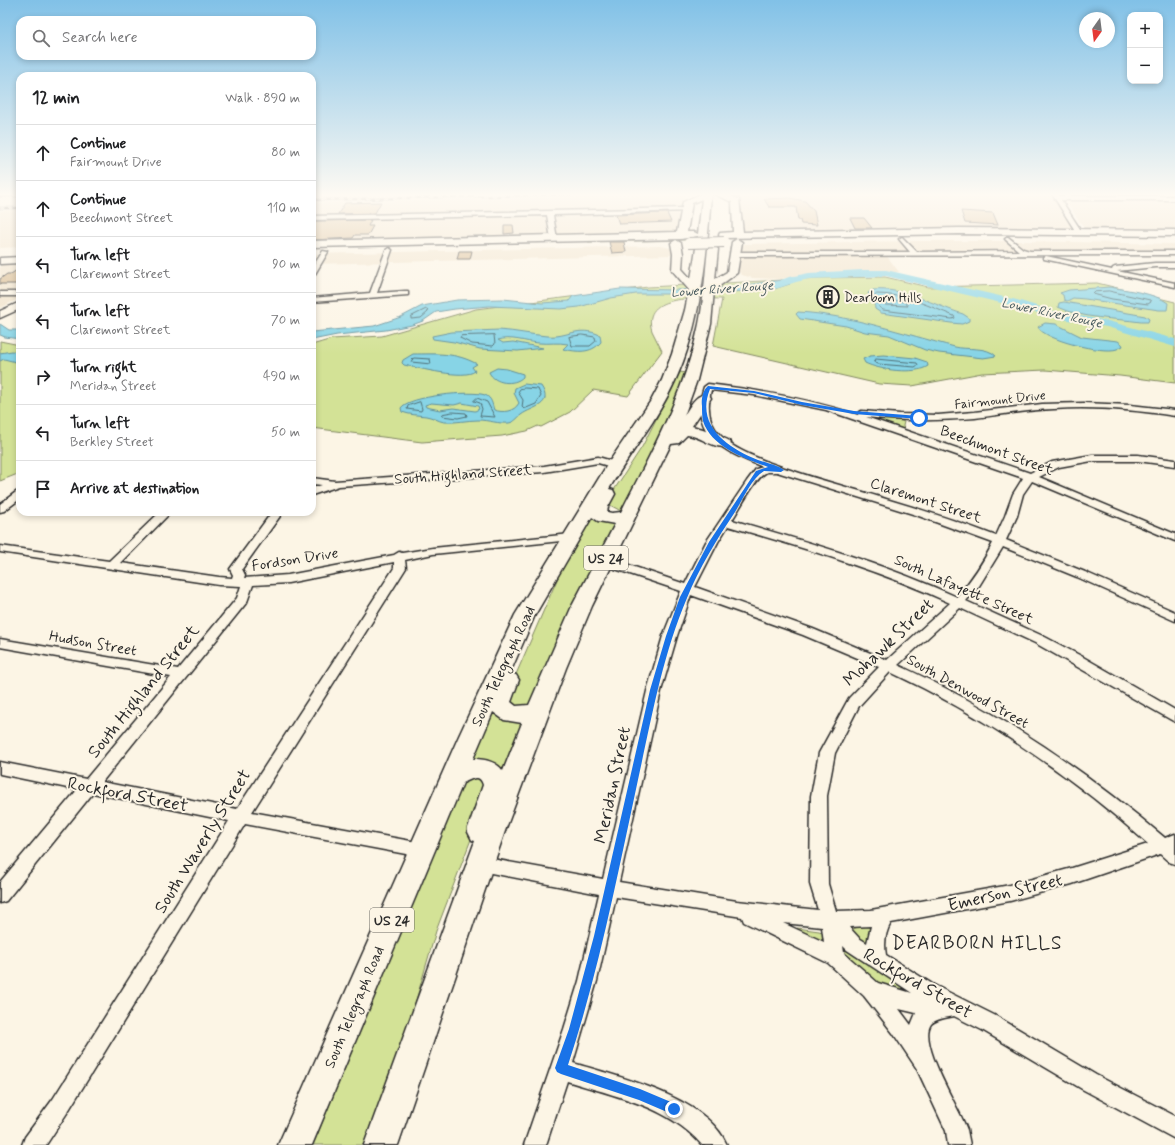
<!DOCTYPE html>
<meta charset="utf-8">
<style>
body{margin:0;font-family:Mynerve,sans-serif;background:#f6f6f6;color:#202124}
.controls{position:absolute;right:12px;top:12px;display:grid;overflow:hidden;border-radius:8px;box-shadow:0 2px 6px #0003}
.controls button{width:36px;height:36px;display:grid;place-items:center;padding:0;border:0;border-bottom:1px solid #e0e0e0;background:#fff;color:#202124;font:20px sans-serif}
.compass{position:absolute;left:1079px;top:12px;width:36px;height:36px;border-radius:50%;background:#fff;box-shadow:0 2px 6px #0003;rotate:194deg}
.stop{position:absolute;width:12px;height:12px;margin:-9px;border:3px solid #1a73e8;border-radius:50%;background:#fff}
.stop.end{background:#1a73e8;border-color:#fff;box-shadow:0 1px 4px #0008}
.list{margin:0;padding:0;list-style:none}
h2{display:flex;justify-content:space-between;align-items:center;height:52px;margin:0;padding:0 16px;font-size:17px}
h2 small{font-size:13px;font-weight:400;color:#757577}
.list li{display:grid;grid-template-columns:26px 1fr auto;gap:12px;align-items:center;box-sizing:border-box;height:56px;padding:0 16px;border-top:1px solid #e0e0e0}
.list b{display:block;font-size:15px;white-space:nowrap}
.list p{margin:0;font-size:13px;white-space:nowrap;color:#757577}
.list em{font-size:13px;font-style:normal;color:#757577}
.icon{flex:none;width:22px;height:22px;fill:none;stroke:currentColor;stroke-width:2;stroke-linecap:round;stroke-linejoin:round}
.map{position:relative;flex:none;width:1175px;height:1145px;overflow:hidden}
.search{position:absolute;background:#fff;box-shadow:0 2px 6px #0003;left:16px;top:16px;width:300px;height:44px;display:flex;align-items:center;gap:10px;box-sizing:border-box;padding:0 14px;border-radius:12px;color:#757577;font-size:15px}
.panel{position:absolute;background:#fff;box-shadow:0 2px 6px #0003;left:16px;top:72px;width:300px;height:444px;border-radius:12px}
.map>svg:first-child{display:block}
.built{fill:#f0e2c9}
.green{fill:#d3e296;stroke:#7f8660}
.water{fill:#87d4e6;stroke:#62909b;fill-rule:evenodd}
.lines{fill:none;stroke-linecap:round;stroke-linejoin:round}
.shore{stroke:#506f76;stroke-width:1}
.river{fill:#87d4e6;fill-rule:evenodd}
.building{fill:#d4b587;stroke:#2b2b2b}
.minor-casing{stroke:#2b2b2b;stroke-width:3}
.secondary-casing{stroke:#2b2b2b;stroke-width:3}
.primary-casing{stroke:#2b2b2b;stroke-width:3}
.minor{fill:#fcf5e5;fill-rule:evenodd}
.secondary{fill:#fcf5e5;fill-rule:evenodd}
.primary{fill:#fcf5e5;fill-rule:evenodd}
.rail-casing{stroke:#2b2b2b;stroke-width:2.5}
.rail{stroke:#fcf5e5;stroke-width:1.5;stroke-dasharray:4.5;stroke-linecap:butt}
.primary-bridge-casing{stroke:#2b2b2b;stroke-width:12;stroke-linecap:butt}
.primary-bridge{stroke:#fcf5e5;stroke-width:10}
.route{fill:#1a73e8}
.labels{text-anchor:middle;stroke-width:4;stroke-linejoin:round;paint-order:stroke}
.far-water-label{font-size:13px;font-style:italic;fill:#42555a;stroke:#fcf5e5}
.far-poi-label{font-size:13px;fill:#2b2b2b;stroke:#fcf5e5;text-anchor:start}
.far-street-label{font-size:13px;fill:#2b2b2b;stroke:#fcf5e5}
.shield{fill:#fcf5e5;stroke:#6a6863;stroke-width:1}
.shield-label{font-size:14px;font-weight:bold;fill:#2b2b2b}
.street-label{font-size:15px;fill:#2b2b2b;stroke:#fcf5e5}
.near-street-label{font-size:18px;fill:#2b2b2b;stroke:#fcf5e5}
.near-neighbourhood-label{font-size:19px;letter-spacing:1px;fill:#2b2b2b;stroke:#fcf5e5}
</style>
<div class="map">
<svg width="1175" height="1145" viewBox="0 0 1175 1145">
<rect width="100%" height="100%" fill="#fcf5e5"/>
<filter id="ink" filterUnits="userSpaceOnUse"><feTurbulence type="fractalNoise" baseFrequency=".025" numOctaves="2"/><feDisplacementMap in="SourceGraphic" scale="8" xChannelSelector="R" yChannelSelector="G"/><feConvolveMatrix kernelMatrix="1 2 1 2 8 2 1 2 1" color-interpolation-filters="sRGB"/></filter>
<g filter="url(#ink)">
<path class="built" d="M 686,194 L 678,231 L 671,233 L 312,243 L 312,203 Z
M 741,194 L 1051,194 L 1074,229 L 749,231 L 741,229 Z
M 1061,194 L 1175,194 L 1175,231 L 1085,229 Z
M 20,210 L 20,247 L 0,248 L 0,211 Z
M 911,241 L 1020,241 L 1175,244 L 1175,254 L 886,255 L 899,272 L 819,273 L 781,279 L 753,278 L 742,275 L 739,272 L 736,255 L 740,247 L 744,244 Z
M 660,246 L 671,248 L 673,255 L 312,264 L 312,254 Z
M 0,264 L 20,264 L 20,298 L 0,308 Z"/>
<path class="green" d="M 697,238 L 697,240 L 588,242 Z
M 885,277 L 928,287 L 1097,283 L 1175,302 L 1175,383 L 1120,376 L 1045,370 L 982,373 L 912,386 L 879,384 L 713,346 L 722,299 C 700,299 640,292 652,331 C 655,338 659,344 662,351 L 628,396 L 593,390 L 570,412 L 541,427 L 538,426 L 527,431 L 502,436 L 422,442 L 312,428 L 312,345 L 332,339 L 382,336 L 476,309 L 648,287 L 821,278 Z
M 0,341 L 20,345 L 20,473 L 0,481 Z
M 680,372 L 686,373 L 667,420 L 621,511 L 608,504 L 612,493 L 642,447 Z
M 865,417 L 902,421 L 904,422 L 903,426 L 904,429 L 903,430 Z
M 592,517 L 614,524 L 564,625 L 530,702 L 528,705 L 517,709 L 510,701 L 511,686 L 559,575 Z
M 494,713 L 505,721 L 521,723 L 522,724 L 504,769 L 490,761 L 473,759 L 491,714 Z
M 474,775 L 484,782 L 486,800 L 436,931 L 412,1014 L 365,1145 L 313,1145 L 463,783 Z
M 867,925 L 873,927 L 870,947 L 850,931 L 855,928 Z
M 797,928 L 819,931 L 822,932 L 825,945 L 796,931 Z
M 840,943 L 904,986 L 908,993 L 879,984 L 844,953 Z"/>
<path class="water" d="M 782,280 L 790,284 L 771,290 L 685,294 L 636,294 L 611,298 L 579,307 L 561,309 L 489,306 L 455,309 L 436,312 L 423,321 L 412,325 L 386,330 L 337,335 L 312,340 L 312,332 L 374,326 L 401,317 L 422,306 L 457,300 L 503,299 L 542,303 L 569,301 L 573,296 L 620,289 L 676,290 L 723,288 Z
M 1110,287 C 1126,290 1155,293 1168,303 L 1167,310 L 1159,310 L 1085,299 L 1073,298 L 1067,301 L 1064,300 L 1063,295 L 1060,293 L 1069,290 Z
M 873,290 C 903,287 934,305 963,314 L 969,318 L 969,321 L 962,324 L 951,323 L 881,313 L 875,309 C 875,302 869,299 868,293 Z
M 1064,302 L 1134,314 L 1145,316 L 1149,319 L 1148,322 L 1141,322 C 1113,318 1084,319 1058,307 L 1059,303 Z
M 798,312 C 851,315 904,334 955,347 C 966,350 987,346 996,356 L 983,358 L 939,353 L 925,350 L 889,335 L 865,332 L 846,326 L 800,319 L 796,314 Z
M 1045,323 L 1056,324 L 1082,337 L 1118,341 L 1122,344 L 1123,346 C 1121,347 1119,348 1117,349 C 1103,354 1044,340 1038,327 Z
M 0,324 L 9,330 L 20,330 L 20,339 L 5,337 L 0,335 Z
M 499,330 C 516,331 532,335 548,336 C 567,338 578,325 600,335 L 601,342 C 591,354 577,352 563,349 L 568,344 C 558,342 549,344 539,343 C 525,342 511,336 498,340 L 503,343 L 513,342 L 543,348 L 518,351 L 480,349 L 454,342 L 433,339 L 432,336 L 452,332 Z
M 12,351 L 20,353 L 20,363 L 4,359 L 0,361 L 0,353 Z
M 413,354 C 437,354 455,352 477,364 L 472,367 L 475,371 C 465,380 418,368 404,365 L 402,363 L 403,360 Z
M 884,355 L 915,358 L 927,362 L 928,366 C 915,375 879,370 865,363 L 863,359 L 870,356 Z
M 497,368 L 507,369 L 523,374 L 523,377 C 514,386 494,384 489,372 Z
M 524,384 L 541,386 C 554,406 533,406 521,415 C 517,418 515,422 509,423 C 499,424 488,420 478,420 C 467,420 456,423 444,422 C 438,421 433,417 426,416 C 418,415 410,415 402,412 L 401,408 C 408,396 472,390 485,395 C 492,398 492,404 494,410 C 503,413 514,412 519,403 L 514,393 L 515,388 ZM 431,403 L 454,405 L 462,403 L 478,406 L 479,409 L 475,411 L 453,408 L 440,410 L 426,407 L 425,405 Z"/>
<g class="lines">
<path class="shore" d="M 1109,291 L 1150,300 L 1151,302 L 1148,304 L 1112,299 L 1093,294 L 1095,292 Z
M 877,294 C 905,294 929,306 954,316 L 955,318 L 952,319 L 883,310 L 879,307 L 875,296 Z
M 885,299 L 905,302 L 908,306 L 885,305 L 883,301 Z
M 427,309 L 428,312 L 421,318 L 411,319 L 411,317 Z
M 494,335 L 495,344 L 493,346 L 472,344 L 460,338 L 461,336 Z
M 582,335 L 595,337 L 596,341 L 590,346 L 572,346 L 569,337 Z
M 414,358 L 430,359 L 431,364 L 411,362 Z
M 876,359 L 917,363 L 918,365 L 915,367 L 878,364 L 874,362 Z
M 525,388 L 538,389 L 541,396 L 536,404 L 524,409 L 522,407 L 523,400 L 518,392 L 520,389 Z
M 477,398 L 487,402 L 495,417 L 480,416 L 482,409 L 480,403 L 474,401 Z
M 420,402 L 422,409 L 421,411 L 407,409 L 408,406 Z
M 453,412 L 466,413 L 467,416 L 458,418 L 442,416 L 443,414 Z"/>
<path class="river" d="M 863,270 L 886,270 L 1017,300 L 1053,311 L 1108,321 L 1175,339 L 1175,347 L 1107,327 L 1051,317 L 1014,306 L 886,276 L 809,279 L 796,282 L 778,288 L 762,290 L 757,287 L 758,285 L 776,282 L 789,277 L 809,273 Z"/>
</g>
<path class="building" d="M 790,198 L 805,201 L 814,211 L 817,225 L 801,224 L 800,220 L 798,220 L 796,207 L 769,207 L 764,199 Z
M 381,202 L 375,213 L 338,214 L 345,203 Z
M 961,211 L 993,213 L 998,225 L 965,223 Z
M 664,213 L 667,213 L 671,222 L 619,224 L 616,215 Z
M 850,218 L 864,218 L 872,228 L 855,228 Z
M 371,220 L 368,226 L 373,226 L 368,235 L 355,235 L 353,238 L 312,240 L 312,227 L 316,221 Z
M 504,225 L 513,225 L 514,233 L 504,234 Z
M 609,242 L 624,242 L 626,252 L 612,253 Z
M 459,251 L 472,251 L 470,259 L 457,259 Z
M 20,268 L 20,284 L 0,284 L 0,279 L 7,274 L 11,274 Z
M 822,291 L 837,292 L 834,303 L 819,301 Z"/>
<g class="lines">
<g class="minor-casing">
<path id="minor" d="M 0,194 L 20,194 L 20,196 L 0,196 Z
M 1052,194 L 1057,194 L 1059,196 L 1175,196 L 1175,200 L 1061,200 L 1082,232 L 1079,234 L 1076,232 Z
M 687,208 L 689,209 L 689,211 L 553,215 L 557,239 L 554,241 L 551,239 L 547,215 L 312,220 L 312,216 Z
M 902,237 L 917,252 L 1019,251 L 1006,240 L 1005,239 L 1008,237 L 1023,249 L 1030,251 L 1175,251 L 1175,255 L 734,256 L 731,254 L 734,252 L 910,252 L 899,239 Z
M 389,248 L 392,250 L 377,293 L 405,291 L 408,291 L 408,295 L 312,302 L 312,298 L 370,293 L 386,250 Z
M 323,251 L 328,252 L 315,274 L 312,276 L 312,268 Z
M 1046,256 L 1112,270 L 1113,268 L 1115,267 L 1155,263 L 1175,263 L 1175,267 L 1155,267 L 1117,271 L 1175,283 L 1175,287 L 1044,259 L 1043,258 Z
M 0,292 L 20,292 L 20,296 L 0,296 Z
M 708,384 C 759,390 809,399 858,415 L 859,412 L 862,411 L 900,414 L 938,415 L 974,412 L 1042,404 L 1084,403 L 1130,405 L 1175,410 L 1175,416 C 1135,410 1094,406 1054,409 C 1027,410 1001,415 975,418 C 939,421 902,421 866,417 L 1030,473 L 1052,462 L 1092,455 L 1138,455 L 1175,460 L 1175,466 L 1138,461 L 1092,461 L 1059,467 L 1039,477 L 1175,534 L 1175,541 L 1032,481 L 1023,494 L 1017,516 L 1006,540 L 1085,572 L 1175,612 L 1175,621 L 1077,577 L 1003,547 L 979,586 L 966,601 L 1045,637 L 1083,657 L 1175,710 L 1175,722 L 1035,643 L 960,608 L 898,665 C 995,709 1084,769 1165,838 L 1175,834 L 1175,864 L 1169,862 L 1160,854 L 1072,884 L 1010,901 L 891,923 C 885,933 884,944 886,955 L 934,985 L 996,1016 L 1096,1075 L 1175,1116 L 1175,1139 L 1082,1089 L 982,1030 L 954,1016 C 949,1017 935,1019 931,1024 C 917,1043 960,1109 967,1130 C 968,1135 969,1140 970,1145 L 948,1145 L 946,1131 L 917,1069 L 893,1033 L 864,996 L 828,963 L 744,922 L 742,917 L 616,897 L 597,981 L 573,1063 C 619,1077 707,1097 727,1145 L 702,1145 C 669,1106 614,1096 567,1081 L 546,1145 L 524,1145 L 564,1029 L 579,981 L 599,894 L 481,871 L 475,869 L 473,864 L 475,859 L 481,857 L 603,879 L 647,691 L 663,636 L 681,591 L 600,564 L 598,561 L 600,558 L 608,558 L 685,584 L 706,542 L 747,481 L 756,469 L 763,467 C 725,452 688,435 704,387 ZM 711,390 L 754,395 L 826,410 L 1023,478 L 1013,494 L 1005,516 L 996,536 C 960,522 923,510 886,499 C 848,487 808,477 770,463 C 753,456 733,449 720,435 C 708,423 707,406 711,390 ZM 767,472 L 777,472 L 916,515 L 993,543 C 983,563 971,580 957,597 C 885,564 808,542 732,520 C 739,510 756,476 767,472 ZM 728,526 C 803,548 879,570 950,603 L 887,660 L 813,629 L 695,587 L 718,542 ZM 691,595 L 803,635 L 879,667 L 849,698 L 819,753 L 811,796 L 810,884 L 818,910 L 737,901 L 619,882 L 661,691 L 677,636 ZM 890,672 C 984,716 1071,775 1148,844 L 1072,868 L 1010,885 L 871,910 L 836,911 L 828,884 L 827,796 L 835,753 L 859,706 ZM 783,923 L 822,927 L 824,942 ZM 871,926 L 867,943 L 859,938 L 849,927 ZM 843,946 L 847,950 L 912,993 L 878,983 L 844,953 ZM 899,1009 L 916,1013 L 911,1025 Z
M 598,457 L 619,463 L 620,465 L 615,468 L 598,463 L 544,472 L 339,486 L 312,495 L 312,488 L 322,485 L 312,484 L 312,478 L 335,481 L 544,466 Z
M 20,491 L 20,499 L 4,511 L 0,512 L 0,504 L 16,492 Z
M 160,512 L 171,512 L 121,563 L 219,577 L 232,578 L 233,575 L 230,569 L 272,512 L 283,512 L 242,569 L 245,575 L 244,578 L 288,575 L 394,555 L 399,552 L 402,553 L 433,548 L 571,534 L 575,535 L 577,537 L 575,539 L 571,540 L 433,554 L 405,560 L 406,568 L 252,812 L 422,843 L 428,845 L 430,850 L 428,855 L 422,857 L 245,824 L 67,1113 L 46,1145 L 22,1145 L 25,1137 L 53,1099 L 229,821 L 93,793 L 6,901 L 0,903 L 0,882 L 77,790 L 0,774 L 0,762 L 86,779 L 171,677 L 0,647 L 0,639 L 178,669 L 237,598 L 241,586 L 219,585 L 0,552 L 0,546 L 109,561 ZM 394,562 L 394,568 L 237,809 L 102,782 L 247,602 L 253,585 L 288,583 Z"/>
</g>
<g class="secondary-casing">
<path id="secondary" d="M 20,302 L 20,309 L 0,318 L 0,311 Z"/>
</g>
<g class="primary-casing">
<path id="primary" d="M 700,194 L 711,194 C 707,254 701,326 675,381 C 658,419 630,453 609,489 L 613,490 L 615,494 L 608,507 L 607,512 L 612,513 L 621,512 C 652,451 685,392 699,324 C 704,300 705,274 708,249 L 713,246 L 718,249 L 715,279 L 727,272 L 732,242 L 737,239 L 742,242 L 737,273 L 714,290 L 711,324 L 697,380 L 684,416 C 690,407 696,392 709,395 L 711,398 L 692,426 L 703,429 L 728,440 L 731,443 L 728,446 C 713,450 702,436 687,435 L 679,443 L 671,444 L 592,606 L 566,668 L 505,831 L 398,1145 L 364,1145 L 475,841 L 472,840 L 468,832 L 468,828 L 483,785 C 480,773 471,779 463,783 L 312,1145 L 278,1145 L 458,738 L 515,615 L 607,465 L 652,399 L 662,380 L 672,354 L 685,310 L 689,290 L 672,270 L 673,254 L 671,243 L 676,240 L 681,243 L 683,254 L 682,269 L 691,279 L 698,236 L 681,239 L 312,247 L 312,241 L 677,232 L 683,202 ZM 702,199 L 698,234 L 694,232 L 687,232 L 692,203 ZM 592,517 L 598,521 L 615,524 L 572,606 L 529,705 L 516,706 L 511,702 L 519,680 L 516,675 L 510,673 L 535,615 ZM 493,712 L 504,720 L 522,723 L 503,771 C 496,761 485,759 473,759 Z
M 714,194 L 725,194 L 739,199 L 743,232 L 959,228 L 1175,230 L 1175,236 L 959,234 L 724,238 L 720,237 L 719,235 L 720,233 L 733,232 L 732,202 Z
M 20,257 L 20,263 L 0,264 L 0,258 Z"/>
</g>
<use href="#minor" class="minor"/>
<use href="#secondary" class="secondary"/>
<use href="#primary" class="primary"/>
<g class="rail-casing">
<path id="rail" d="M 312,200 L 579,194
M 0,208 L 20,208"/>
</g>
<use href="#rail" class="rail"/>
<g class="primary-bridge-casing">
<path id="primary-bridge" d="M 689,243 L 724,242"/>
</g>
<use href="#primary-bridge" class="primary-bridge"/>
</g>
</g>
<linearGradient id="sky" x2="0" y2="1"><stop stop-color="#81c1e7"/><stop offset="0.55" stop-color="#fefaf3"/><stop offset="1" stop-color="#fefaf3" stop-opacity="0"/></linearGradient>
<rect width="1175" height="354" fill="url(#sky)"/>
<path class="route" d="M 708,386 L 754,391 L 802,402 L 854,411 L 919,416 L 922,418 L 919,419 L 854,414 L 802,405 L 754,393 L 710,389 C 695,426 728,448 758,460 C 766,463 777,465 784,470 L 781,472 L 764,471 C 751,479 743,499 735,512 C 717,539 699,568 687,598 C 663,654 652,716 639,775 C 618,873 599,971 568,1065 L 640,1089 L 678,1105 L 680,1109 L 678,1113 L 674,1115 L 639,1100 L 561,1074 L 557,1072 L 555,1068 L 569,1029 L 594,936 L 650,690 L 666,636 L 680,597 L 709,542 L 756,471 L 768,467 C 746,459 711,447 703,421 C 702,417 702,410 702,406 C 701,399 703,390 708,386 Z"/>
<defs>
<g id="building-ring" transform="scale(1.15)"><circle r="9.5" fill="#fcf5e5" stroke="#2b2b2b" stroke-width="1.5"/><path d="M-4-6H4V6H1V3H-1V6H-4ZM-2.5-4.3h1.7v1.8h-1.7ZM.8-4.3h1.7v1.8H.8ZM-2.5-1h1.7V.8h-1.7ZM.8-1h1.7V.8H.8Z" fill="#2b2b2b"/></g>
</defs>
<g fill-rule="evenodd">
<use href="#building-ring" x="828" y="297"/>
</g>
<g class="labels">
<g class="far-water-label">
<text transform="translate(722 288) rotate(-4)" y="5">Lower River Rouge</text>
<text transform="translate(1052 312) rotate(12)" y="5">Lower River Rouge</text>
</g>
<g class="far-poi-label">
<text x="844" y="302">Dearborn Hills</text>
</g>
<g class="far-street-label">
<text transform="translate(1000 399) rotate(-6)" y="5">Fairmount Drive</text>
</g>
<g class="shield">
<rect x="584" y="546" width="44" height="24" rx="3"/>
<rect x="370" y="908" width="44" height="24" rx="3"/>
</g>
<g class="shield-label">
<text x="606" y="563">US 24</text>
<text x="392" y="925">US 24</text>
</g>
<g class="street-label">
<text transform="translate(997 450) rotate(20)" y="5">Beechmont Street</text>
<text transform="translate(463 474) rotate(-4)" y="5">South Highland Street</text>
<text transform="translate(926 500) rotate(18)" y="5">Claremont Street</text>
<text transform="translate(295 559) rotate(-9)" y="5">Fordson Drive</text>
<text transform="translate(964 589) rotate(24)" y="5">South Lafayette Street</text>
<text transform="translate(93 643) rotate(10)" y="5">Hudson Street</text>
<text transform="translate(503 666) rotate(-65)" y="5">South Telegraph Road</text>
<text transform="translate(968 691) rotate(29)" y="5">South Denwood Street</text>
<text transform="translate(354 1007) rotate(-67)" y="5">South Telegraph Road</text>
</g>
<g class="near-street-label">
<text transform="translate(888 642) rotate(-44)" y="6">Mohawk Street</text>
<text transform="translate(143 691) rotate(-51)" y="6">South Highland Street</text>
<text transform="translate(612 785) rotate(-78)" y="6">Meridan Street</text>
<text transform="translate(128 794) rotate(11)" y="6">Rockford Street</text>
<text transform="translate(202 841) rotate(-58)" y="6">South Waverly Street</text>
<text transform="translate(1005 892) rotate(-13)" y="6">Emerson Street</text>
<text transform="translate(918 983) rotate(30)" y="6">Rockford Street</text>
</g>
<g class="near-neighbourhood-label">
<text x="977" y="949">DEARBORN HILLS</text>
</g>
</g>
</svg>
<div class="controls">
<button>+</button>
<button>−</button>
</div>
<svg class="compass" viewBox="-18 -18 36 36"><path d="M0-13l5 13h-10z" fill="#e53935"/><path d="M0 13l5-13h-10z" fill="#757577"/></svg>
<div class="stop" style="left:919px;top:418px"></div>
<div class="stop end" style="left:674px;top:1109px"></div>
<div class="search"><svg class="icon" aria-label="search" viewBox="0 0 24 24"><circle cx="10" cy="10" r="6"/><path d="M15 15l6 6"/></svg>Search here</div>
<section class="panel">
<h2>12 min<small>Walk · 890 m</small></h2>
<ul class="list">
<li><svg class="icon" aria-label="ahead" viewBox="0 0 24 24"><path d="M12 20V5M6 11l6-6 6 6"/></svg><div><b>Continue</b><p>Fairmount Drive</p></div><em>80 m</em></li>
<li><svg class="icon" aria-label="ahead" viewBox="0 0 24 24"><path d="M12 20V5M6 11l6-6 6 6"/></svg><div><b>Continue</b><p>Beechmont Street</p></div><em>110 m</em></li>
<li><svg class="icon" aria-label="left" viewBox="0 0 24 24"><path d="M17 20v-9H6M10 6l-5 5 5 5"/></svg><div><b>Turn left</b><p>Claremont Street</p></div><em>90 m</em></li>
<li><svg class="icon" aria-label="left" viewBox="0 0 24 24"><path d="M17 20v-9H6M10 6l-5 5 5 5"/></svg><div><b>Turn left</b><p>Claremont Street</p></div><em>70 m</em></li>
<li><svg class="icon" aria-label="right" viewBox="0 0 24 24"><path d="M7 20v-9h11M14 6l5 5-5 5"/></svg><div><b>Turn right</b><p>Meridan Street</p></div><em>490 m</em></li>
<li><svg class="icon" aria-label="left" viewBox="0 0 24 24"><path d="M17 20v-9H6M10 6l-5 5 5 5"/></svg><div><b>Turn left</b><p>Berkley Street</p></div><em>50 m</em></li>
<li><svg class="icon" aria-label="arrive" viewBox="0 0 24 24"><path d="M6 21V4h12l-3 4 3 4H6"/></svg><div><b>Arrive at destination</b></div></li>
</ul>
</section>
</div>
